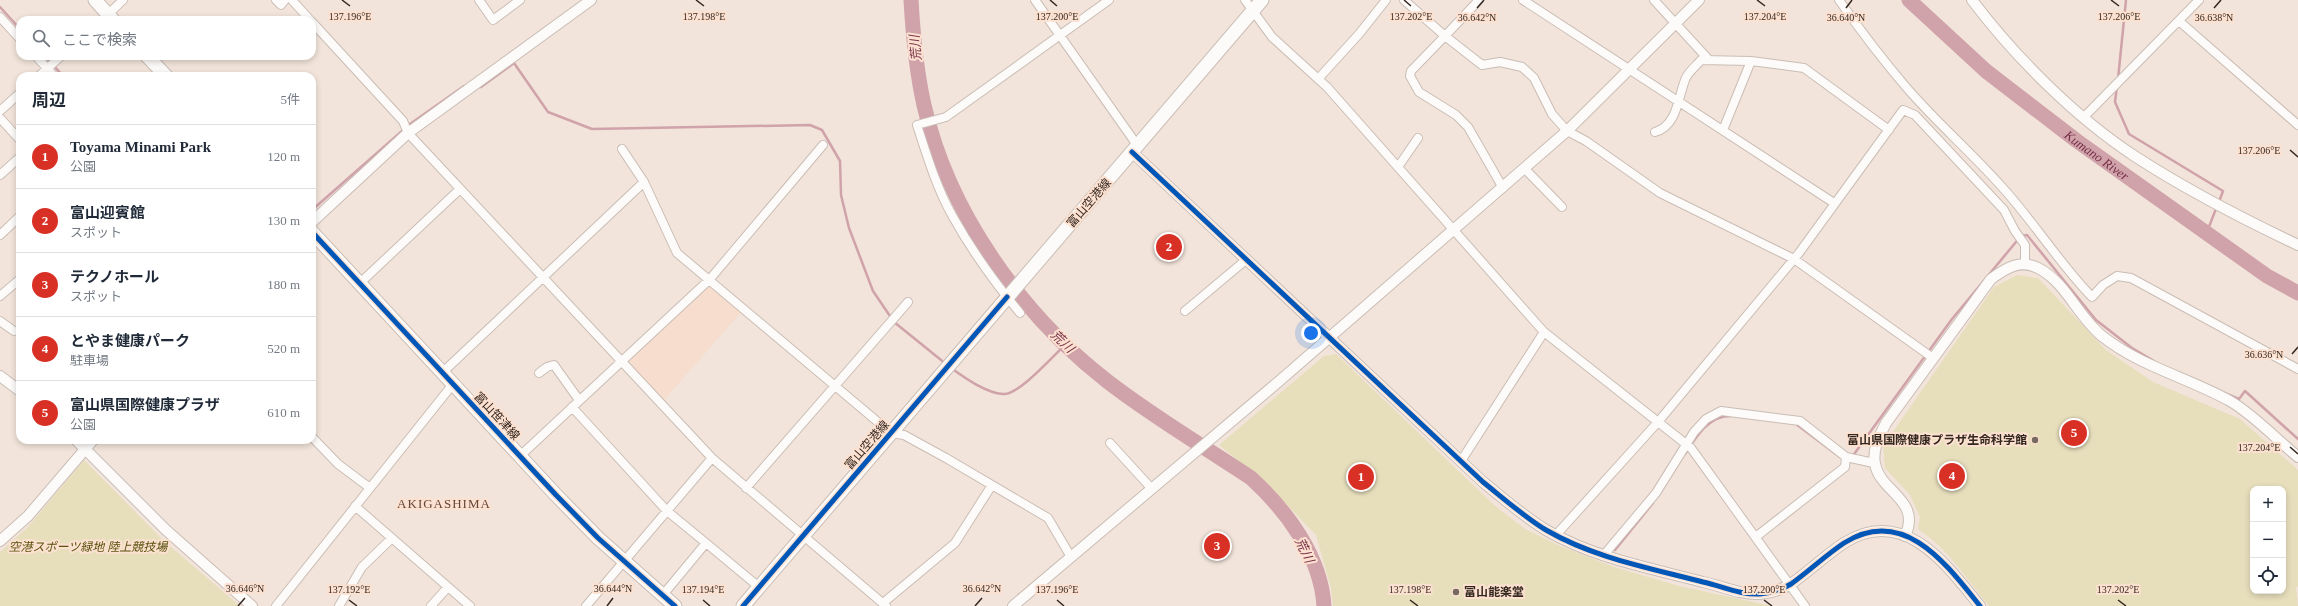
<!DOCTYPE html>
<html lang="ja">
<meta charset="utf-8">
<style>
body{margin:0;font-family:"Times New Roman","Noto Sans JP",serif;background:#f2f2f3;color:#1f2937}
.controls{position:absolute;right:12px;bottom:12px;display:grid;overflow:hidden;border-radius:8px;box-shadow:0 2px 6px #0003}
.controls button{width:36px;height:36px;display:grid;place-items:center;padding:0;border:0;border-bottom:1px solid #e0e1e3;background:#fff;color:#1f2937;font:20px sans-serif}
.you{position:absolute;left:1311px;top:333px;width:14px;height:14px;margin:-10px;border:3px solid #fff;border-radius:50%;background:#1a73e8;box-shadow:0 0 0 6px #1a73e833}
.badge{display:grid;place-items:center;width:26px;height:26px;border-radius:50%;background:#d93025;color:#fff;font-size:13px;font-weight:700}
.pin{position:absolute;translate:-50% -50%;border:2px solid #fff;box-shadow:0 1px 4px #0006}
.list{margin:0;padding:0;list-style:none}
h2{display:flex;justify-content:space-between;align-items:center;height:52px;margin:0;padding:0 16px;font-size:17px}
h2 small{font-size:13px;font-weight:400;color:#747a83}
.list li{display:grid;grid-template-columns:26px 1fr auto;gap:12px;align-items:center;box-sizing:border-box;height:64px;padding:0 16px;border-top:1px solid #e0e1e3}
.list b{display:block;font-size:15px;white-space:nowrap}
.list p{margin:0;font-size:13px;white-space:nowrap;color:#747a83}
.list em{font-size:13px;font-style:normal;color:#747a83}
.icon{flex:none;width:22px;height:22px;fill:none;stroke:currentColor;stroke-width:2;stroke-linecap:round;stroke-linejoin:round}
.map{position:relative;flex:none;width:2298px;height:606px;overflow:hidden}
.search{position:absolute;background:#fff;box-shadow:0 2px 6px #0003;left:16px;top:16px;width:300px;height:44px;display:flex;align-items:center;gap:10px;box-sizing:border-box;padding:0 14px;border-radius:12px;color:#747a83;font-size:15px}
.panel{position:absolute;background:#fff;box-shadow:0 2px 6px #0003;left:16px;top:72px;width:300px;height:372px;border-radius:12px}
.map>svg:first-child{display:block}
.built{fill:#f6ddce}
.green{fill:#e7debc;fill-rule:evenodd}
.lines{fill:none;stroke-linecap:round;stroke-linejoin:round}
.stream{stroke:#d0a2aa;stroke-width:2.5}
.river{stroke:#d0a2aa;stroke-width:15}
.minor-casing{stroke:#cabdb5;stroke-width:10}
.tertiary-casing{stroke:#cabdb5;stroke-width:12}
.primary-casing{stroke:#cabdb5;stroke-width:15}
.minor{stroke:#fdfbf9;stroke-width:8}
.tertiary{stroke:#fdfbf9;stroke-width:10}
.primary{stroke:#fdfbf9;stroke-width:13}
.cycleway-casing{stroke:#fde1d0;stroke-width:8}
.cycleway{stroke:#0057b8;stroke-width:5}
.ticks{fill:none;stroke:#34271f;stroke-width:1.5}
.poi-dot{fill:#766960;stroke:#fde1d0;stroke-width:1.5}
.labels{text-anchor:middle;stroke-width:4;stroke-linejoin:round;paint-order:stroke}
.street-label{font-size:12px;fill:#34271f;stroke:#fde1d0}
.poi-label{font-size:12px;font-weight:bold;fill:#34271f;stroke:#fde1d0;text-anchor:end}
.park-label{font-size:12px;font-style:italic;fill:#58510d;stroke:#fde1d0}
.water-label{font-size:13px;font-style:italic;fill:#772f48;stroke:#fde1d0}
.neighbourhood-label{font-size:13px;letter-spacing:1px;fill:#644736;stroke:#fde1d0}
.ticks-label{font-size:10px;text-anchor:middle;fill:#34271f;stroke:#fde1d0;stroke-width:4;stroke-linejoin:round;paint-order:stroke}
</style>
<div class="map">
<svg width="2298" height="606" viewBox="0 0 2298 606">
<rect width="100%" height="100%" fill="#f2e4da"/>
<path class="built" d="M 709,284 L 742,311 L 664,400 L 627,362 Z"/>
<path class="green" d="M 2017,275 L 2038,278 L 2106,350 L 2153,382 L 2240,419 L 2298,470 L 2298,586 L 2296,588 L 2298,606 L 1989,606 C 1967,579 1947,548 1918,529 L 1920,517 L 1910,495 L 1885,468 L 1883,446 L 1994,287 ZM 2253,489 L 2283,489 L 2283,591 L 2253,591 Z
M 1336,354 L 1494,505 L 1525,529 L 1560,546 L 1617,568 L 1679,586 L 1772,606 L 1333,606 L 1331,588 L 1316,535 L 1269,486 L 1219,445 L 1324,356 Z
M 84,460 L 165,542 L 240,606 L 0,606 L 0,552 L 27,528 Z"/>
<g class="lines">
<path class="stream" d="M 0,7 L 20,29
M 45,56 L 63,76
M 2118,79 L 2126,0
M 2117,86 L 2115,102 L 2129,134 L 2223,191 L 2219,202
M 478,87 L 481,87 L 514,63 L 548,112 L 592,129 L 810,125 L 822,130 L 840,161 L 841,195 L 849,228 L 873,291 L 894,322 L 946,364
M 312,210 L 410,124 L 464,86 L 467,86
M 2207,232 L 2217,206
M 951,368 C 965,378 986,393 1003,394 C 1018,396 1053,356 1065,345
M 2222,392 L 2239,399 L 2245,391 L 2298,439
M 1796,424 L 1844,460
M 1685,454 C 1696,437 1709,415 1731,416
M 1852,457 L 1952,319 L 2021,236 L 2027,235 L 2096,320 L 2132,348 L 2154,361
M 1615,550 L 1653,503"/>
<g class="river">
<path d="M 911,0 C 913,35 916,70 924,105 C 948,212 1021,314 1107,381 C 1152,416 1203,446 1251,478 C 1286,510 1321,556 1324,606"/>
<path id="s1" d="M 1909,0 L 1986,71 L 2077,141 L 2267,276 L 2298,293"/>
</g>
<g class="minor-casing">
<path id="minor" d="M 276,0 L 281,5 L 285,0
M 292,0 L 310,20
M 479,0 L 493,20 L 520,0
M 1035,0 L 1137,145
M 1245,0 L 1272,37 L 1327,87 L 1544,332 L 1691,448 L 1805,606
M 1404,0 L 1445,36 L 1479,0
M 1523,0 L 1834,203
M 1654,0 L 1709,60
M 1839,0 C 1860,30 1882,59 1906,87 C 1936,122 1971,152 2002,187 C 2034,222 2059,263 2092,297 L 2103,285 L 2117,276 L 2131,278 L 2298,369
M 0,17 L 20,39
M 102,20 L 123,0
M 2179,21 L 2298,125
M 312,22 L 403,121 L 408,133 L 712,458 L 886,606
M 36,56 L 54,76
M 39,76 L 61,56
M 1319,78 L 1359,34 L 1386,0
M 0,111 L 20,93
M 2084,117 L 2199,0
M 0,118 L 20,140
M 1723,130 L 1751,61 L 1804,68 L 1889,130
M 1655,132 C 1677,126 1678,98 1685,80 C 1687,73 1696,66 1701,60 L 1751,61
M 622,149 L 644,182
M 1398,167 L 1418,138
M 1525,169 L 1562,207
M 0,175 L 20,157
M 1503,188 L 1468,127 L 1456,115 L 1419,92 L 1410,76 L 1411,71 L 1445,36 L 1482,65 L 1500,62 L 1522,67 L 1534,78 L 1552,114 L 1567,131 L 1586,141 L 1660,193 L 1794,259 L 1933,358
M 0,235 L 20,216
M 360,283 L 460,189
M 0,296 L 20,279
M 1185,311 L 1247,259
M 1020,313 C 995,283 972,251 953,217 C 937,189 927,156 917,125 L 946,117 L 1109,0
M 0,321 L 14,331
M 443,372 L 644,182 L 677,253 L 891,433 L 904,435 L 946,458 L 1048,518 L 1071,557
M 539,373 L 547,367 L 554,365 L 579,400
M 572,407 L 667,511 L 706,543
M 312,437 L 338,464 L 370,488
M 1110,443 L 1152,489
M 520,456 L 710,279 L 823,145
M 1461,461 L 1544,332
M 746,488 L 908,302
M 355,506 L 470,606
M 1556,535 L 1658,422 L 1799,253 L 1903,110 L 1915,115 L 2004,210 L 2015,231 L 2025,245 L 2025,263
M 1757,536 L 1845,467 L 1846,457 L 1874,463
M 1603,556 L 1656,493 L 1694,432 L 1706,419 L 1721,411 L 1800,421 L 1846,457
M 662,596 L 706,543 L 759,587
M 883,603 L 955,543 L 992,485
M 276,606 L 453,384
M 339,606 L 362,567 L 392,538
M 431,606 L 448,587
M 586,606 L 712,458"/>
</g>
<g class="tertiary-casing">
<path id="tertiary" d="M 1972,0 C 2015,57 2076,118 2136,157 C 2187,190 2243,219 2298,245
M 1132,152 L 1483,482 C 1503,498 1523,516 1546,530 C 1594,558 1650,568 1703,582 C 1722,586 1740,595 1760,594 C 1771,593 1781,590 1791,584 C 1809,571 1826,555 1844,543 C 1904,505 1947,565 1980,606
M 312,222 L 408,133 L 591,0
M 0,376 L 20,391
M 76,440 L 166,530 L 252,606
M 1905,536 C 1922,500 1880,492 1875,464 C 1872,449 1880,435 1886,423 L 1991,279 C 2006,268 2020,259 2038,268 C 2066,282 2078,317 2102,336 C 2141,367 2187,377 2230,401 C 2254,415 2276,439 2298,457
M 0,541 L 28,516 L 93,440
M 1013,606 L 1277,383 L 1567,131 L 1699,0"/>
</g>
<g class="primary-casing">
<path id="primary" d="M 95,0 L 113,20
M 147,56 L 166,76
M 312,232 L 556,495 L 598,538 L 675,606
M 743,606 L 1262,0"/>
</g>
<use href="#minor" class="minor"/>
<use href="#tertiary" class="tertiary"/>
<use href="#primary" class="primary"/>
<g class="cycleway-casing">
<path id="cycleway" d="M 1132,152 L 1483,482 C 1503,498 1523,516 1546,530 C 1594,558 1650,568 1703,582 C 1722,586 1740,595 1760,594 C 1771,593 1781,590 1791,584 C 1809,571 1826,555 1844,543 C 1904,505 1947,565 1980,606
M 312,232 L 556,495 L 598,538 L 675,606
M 743,606 L 1007,297"/>
</g>
<use href="#cycleway" class="cycleway"/>
</g>
<path class="ticks" d="M 342,0 L 350,6M 696,0 L 704,6M 1050,0 L 1057,6M 1404,0 L 1411,6M 1757,0 L 1765,6M 2111,0 L 2119,6M 1477,8 L 1484,0M 1846,8 L 1852,0M 2214,8 L 2221,0M 2290,150 L 2298,157M 2292,354 L 2298,347M 2290,447 L 2298,454M 349,600 L 357,606M 703,600 L 710,606M 1057,600 L 1064,606M 1410,600 L 1418,606M 1764,600 L 1772,606M 2118,600 L 2126,606M 238,606 L 245,598M 607,606 L 613,598M 975,606 L 982,598"/>
<g class="poi-dot">
<circle cx="2035" cy="440" r="4"/>
<circle cx="1456" cy="592" r="4"/>
</g>
<g class="labels">
<g class="street-label">
<text transform="translate(1089 203) rotate(-49)" y="4">富山空港線</text>
<text transform="translate(497 416) rotate(47)" y="4">富山笹津線</text>
<text transform="translate(867 445) rotate(-49)" y="4">富山空港線</text>
</g>
<g class="poi-label">
<text x="2027" y="444">富山県国際健康プラザ生命科学館</text>
<text x="1464" y="596" text-anchor="start">富山能楽堂</text>
</g>
<g class="park-label">
<text x="88" y="551">空港スポーツ緑地 陸上競技場</text>
</g>
<g class="water-label">
<text transform="translate(915 48) rotate(-96)" y="5">荒川</text>
<text dy="5" stroke="none"><textPath href="#s1" startOffset="244">Kumano River</textPath></text>
<text transform="translate(1063 341) rotate(43)" y="5">荒川</text>
<text transform="translate(1305 550) rotate(64)" y="5">荒川</text>
</g>
<g class="neighbourhood-label">
<text x="444" y="508">AKIGASHIMA</text>
</g>
</g>
<g class="ticks-label">
<text x="704" y="20">137.198°E</text>
<text x="1411" y="20">137.202°E</text>
<text x="1765" y="20">137.204°E</text>
<text x="350" y="20">137.196°E</text>
<text x="1057" y="20">137.200°E</text>
<text x="2119" y="20">137.206°E</text>
<text x="1477" y="21">36.642°N</text>
<text x="1846" y="21">36.640°N</text>
<text x="2214" y="21">36.638°N</text>
<text x="2259" y="154">137.206°E</text>
<text x="2264" y="358">36.636°N</text>
<text x="2259" y="451">137.204°E</text>
<text x="245" y="592">36.646°N</text>
<text x="613" y="592">36.644°N</text>
<text x="982" y="592">36.642°N</text>
<text x="349" y="593">137.192°E</text>
<text x="703" y="593">137.194°E</text>
<text x="1057" y="593">137.196°E</text>
<text x="1410" y="593">137.198°E</text>
<text x="1764" y="593">137.200°E</text>
<text x="2118" y="593">137.202°E</text>
</g>
</svg>
<div class="controls">
<button>+</button>
<button>−</button>
<button><svg class="icon" aria-label="locate" viewBox="0 0 24 24"><circle cx="12" cy="12" r="6"/><path d="M12 2v4M12 18v4M2 12h4M18 12h4"/></svg></button>
</div>
<div class="you"></div>
<div class="pin badge" style="left:1361px;top:477px">1</div>
<div class="pin badge" style="left:1169px;top:247px">2</div>
<div class="pin badge" style="left:1217px;top:546px">3</div>
<div class="pin badge" style="left:1952px;top:476px">4</div>
<div class="pin badge" style="left:2074px;top:433px">5</div>
<div class="search"><svg class="icon" aria-label="search" viewBox="0 0 24 24"><circle cx="10" cy="10" r="6"/><path d="M15 15l6 6"/></svg>ここで検索</div>
<section class="panel">
<h2>周辺<small>5件</small></h2>
<ul class="list">
<li><span class="badge">1</span><div><b>Toyama Minami Park</b><p>公園</p></div><em>120 m</em></li>
<li><span class="badge">2</span><div><b>富山迎賓館</b><p>スポット</p></div><em>130 m</em></li>
<li><span class="badge">3</span><div><b>テクノホール</b><p>スポット</p></div><em>180 m</em></li>
<li><span class="badge">4</span><div><b>とやま健康パーク</b><p>駐車場</p></div><em>520 m</em></li>
<li><span class="badge">5</span><div><b>富山県国際健康プラザ</b><p>公園</p></div><em>610 m</em></li>
</ul>
</section>
</div>
